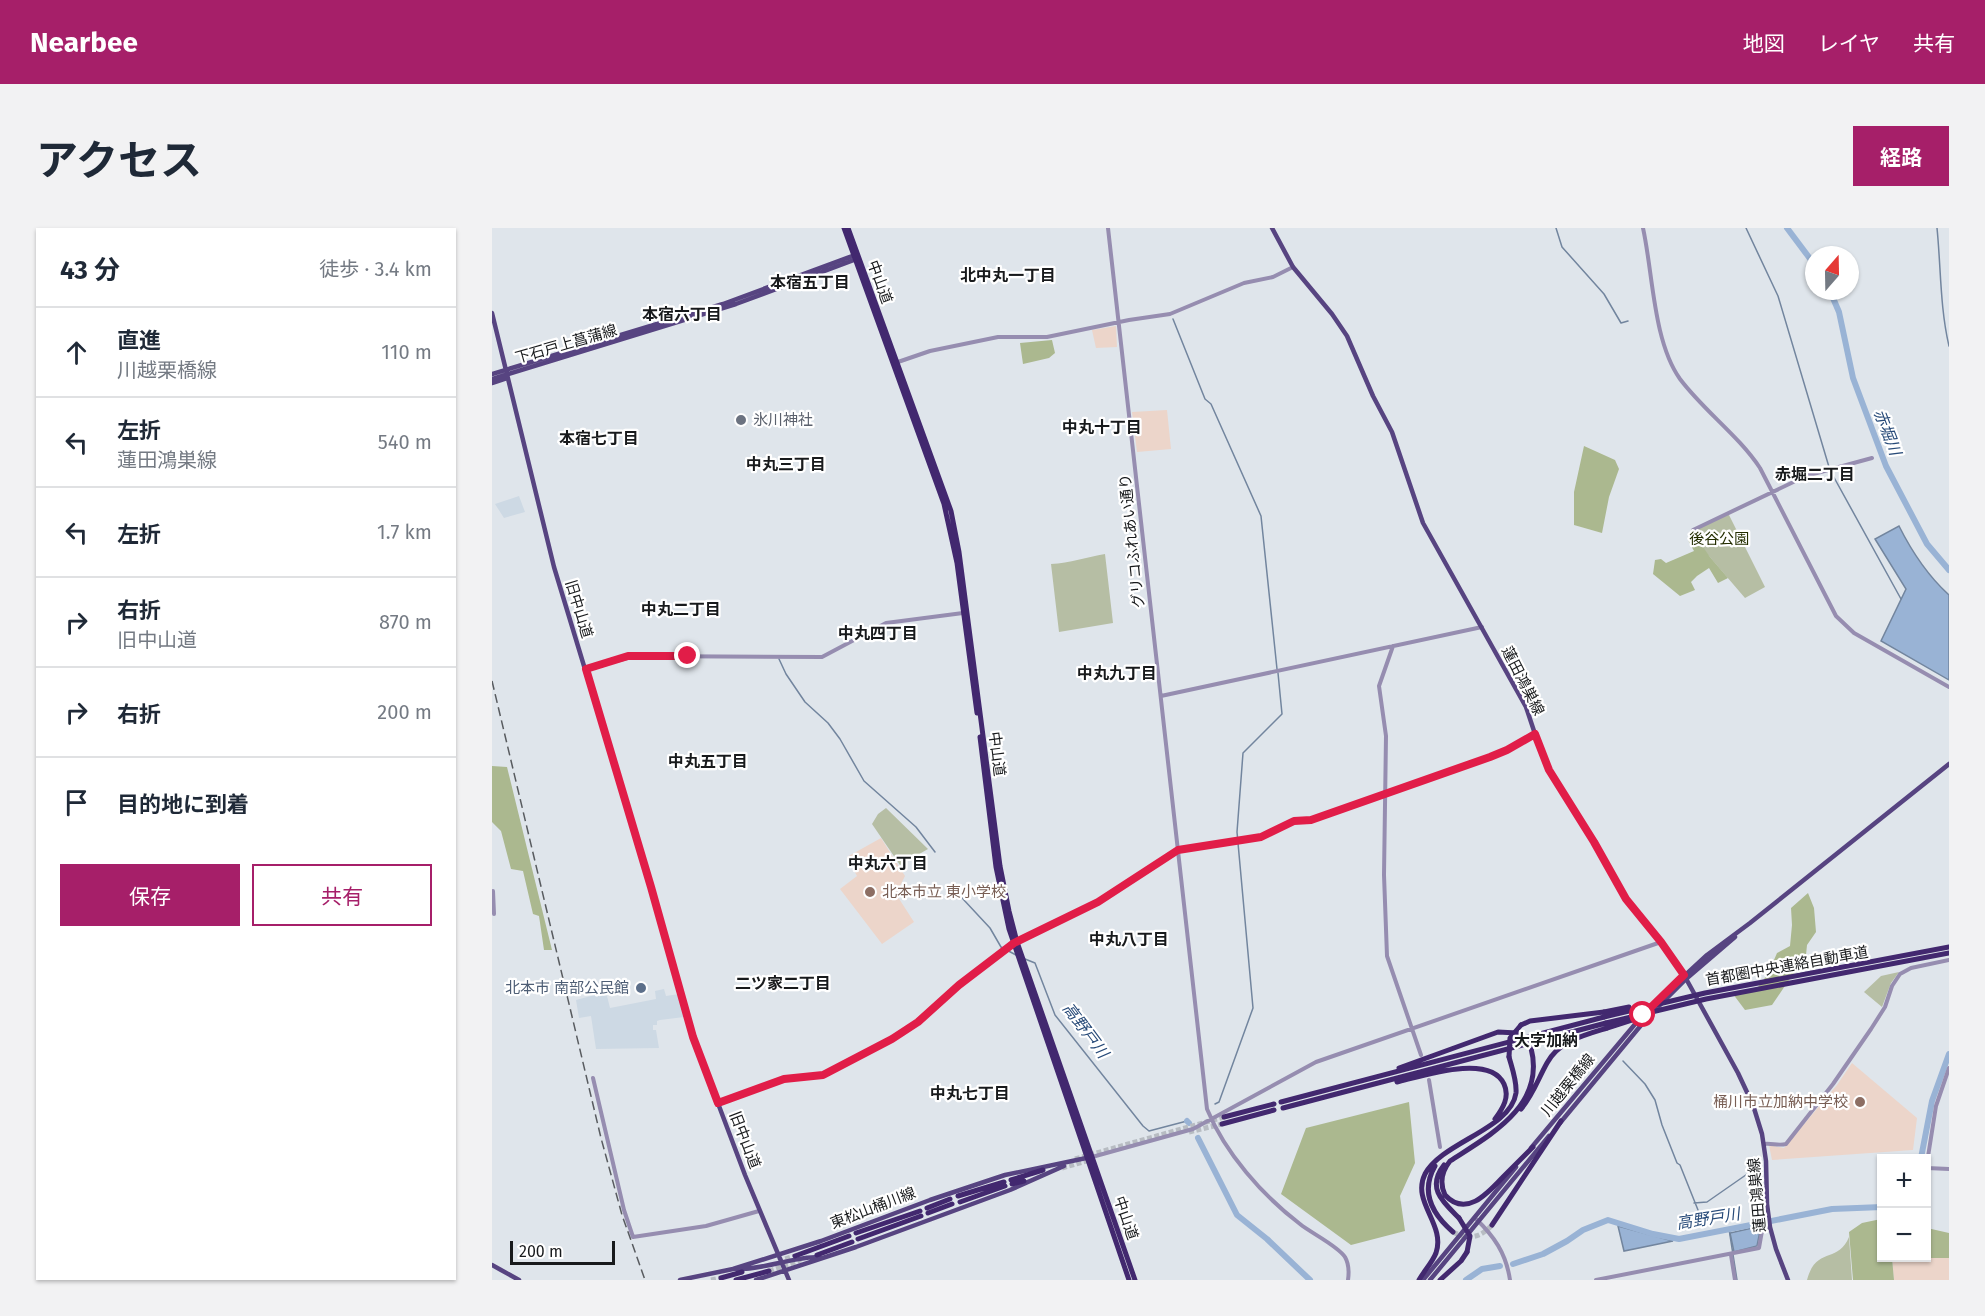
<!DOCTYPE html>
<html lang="ja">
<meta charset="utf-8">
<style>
body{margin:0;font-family:"Fira Sans","Noto Sans JP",sans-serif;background:#f2f2f3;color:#1f2937}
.controls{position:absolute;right:18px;bottom:18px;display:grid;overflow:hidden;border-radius:0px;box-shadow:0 2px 4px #0004}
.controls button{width:54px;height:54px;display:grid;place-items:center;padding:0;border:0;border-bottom:2px solid #e0e1e3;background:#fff;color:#1f2937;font:30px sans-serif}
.compass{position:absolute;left:1313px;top:18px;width:54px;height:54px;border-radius:50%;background:#fff;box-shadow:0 2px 4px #0004;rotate:20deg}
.scale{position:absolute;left:18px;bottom:15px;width:105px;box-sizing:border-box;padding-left:6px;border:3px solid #181a1c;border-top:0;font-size:16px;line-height:21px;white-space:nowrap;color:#181a1c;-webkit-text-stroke:4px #fff;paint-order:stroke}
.stop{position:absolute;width:18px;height:18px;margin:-14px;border:4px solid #e11d48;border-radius:50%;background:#fff}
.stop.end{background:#e11d48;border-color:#fff;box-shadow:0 2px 6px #0008}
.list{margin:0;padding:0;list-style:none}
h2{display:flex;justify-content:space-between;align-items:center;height:78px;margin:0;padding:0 24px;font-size:26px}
h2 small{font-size:20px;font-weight:400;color:#747a83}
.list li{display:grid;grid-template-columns:39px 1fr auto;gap:18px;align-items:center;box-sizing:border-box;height:90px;padding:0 24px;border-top:2px solid #e0e1e3}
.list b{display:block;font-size:22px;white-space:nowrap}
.list p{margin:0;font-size:20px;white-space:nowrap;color:#747a83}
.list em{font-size:20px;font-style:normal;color:#747a83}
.actions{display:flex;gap:12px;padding:18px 24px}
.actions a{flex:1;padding:14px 0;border:2px solid #a61f69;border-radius:0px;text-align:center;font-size:21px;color:#a61f69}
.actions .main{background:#a61f69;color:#fff}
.icon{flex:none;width:33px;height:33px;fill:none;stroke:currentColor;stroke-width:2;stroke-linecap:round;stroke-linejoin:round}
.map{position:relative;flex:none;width:1457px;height:1052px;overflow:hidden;border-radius:0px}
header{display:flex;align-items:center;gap:36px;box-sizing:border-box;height:84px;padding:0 30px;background:#a61f69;color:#fff}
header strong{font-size:28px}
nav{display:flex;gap:33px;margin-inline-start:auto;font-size:21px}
.intro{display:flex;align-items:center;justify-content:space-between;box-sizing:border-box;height:144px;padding:0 36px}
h1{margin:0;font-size:42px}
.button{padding:15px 27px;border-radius:0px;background:#a61f69;color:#fff;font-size:21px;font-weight:700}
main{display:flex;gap:36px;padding:0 36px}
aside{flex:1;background:#fff;border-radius:0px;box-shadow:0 2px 4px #0004}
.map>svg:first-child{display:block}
.built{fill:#cdd9e4}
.education{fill:#ecd5ca}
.green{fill:#b6bea4}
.forest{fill:#abb88f}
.water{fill:#99b3d5;stroke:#72859e;stroke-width:1.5}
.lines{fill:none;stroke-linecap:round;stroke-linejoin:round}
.stream{stroke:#72859e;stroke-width:1.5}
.river{stroke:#99b3d5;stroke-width:6}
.highway-tunnel{stroke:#b7bcc2;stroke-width:5;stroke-dasharray:5 2.5;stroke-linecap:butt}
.minor{stroke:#968db0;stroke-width:4}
.major{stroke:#574481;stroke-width:4.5}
.highway{stroke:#42286f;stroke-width:5}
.rail{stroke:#585b5f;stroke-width:1.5;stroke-dasharray:9 4.5;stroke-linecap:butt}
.highway-bridge{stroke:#42286f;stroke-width:5}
.route{stroke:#e11d48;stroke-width:8}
.worship-dot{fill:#6b7280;stroke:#fff;stroke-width:2}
.education-dot{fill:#8d6e63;stroke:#fff;stroke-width:2}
.service-dot{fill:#5c6f8a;stroke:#fff;stroke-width:2}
.labels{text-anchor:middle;stroke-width:4.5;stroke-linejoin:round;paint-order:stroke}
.street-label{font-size:15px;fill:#181a1c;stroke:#fff}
.worship-label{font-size:15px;fill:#5b616d;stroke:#fff;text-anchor:start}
.park-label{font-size:15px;fill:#242e00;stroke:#fff}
.education-label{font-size:15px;fill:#785e54;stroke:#fff;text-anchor:start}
.service-label{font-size:15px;fill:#4e5e75;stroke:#fff;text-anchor:end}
.neighbourhood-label{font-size:16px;font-weight:bold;fill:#181a1c;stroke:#fff}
.water-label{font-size:16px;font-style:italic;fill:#284b79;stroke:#fff}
</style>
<header>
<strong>Nearbee</strong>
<nav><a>地図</a><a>レイヤ</a><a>共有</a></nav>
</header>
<div class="intro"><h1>アクセス</h1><a class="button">経路</a></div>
<main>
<aside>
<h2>43 分<small>徒歩 · 3.4 km</small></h2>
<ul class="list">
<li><svg class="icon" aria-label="ahead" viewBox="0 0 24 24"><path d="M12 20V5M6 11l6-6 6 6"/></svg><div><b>直進</b><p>川越栗橋線</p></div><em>110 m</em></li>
<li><svg class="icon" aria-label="left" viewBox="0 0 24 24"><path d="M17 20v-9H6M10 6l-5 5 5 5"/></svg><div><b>左折</b><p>蓮田鴻巣線</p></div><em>540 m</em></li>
<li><svg class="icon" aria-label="left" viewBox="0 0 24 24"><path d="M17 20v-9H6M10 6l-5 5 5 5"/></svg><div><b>左折</b></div><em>1.7 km</em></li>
<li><svg class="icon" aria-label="right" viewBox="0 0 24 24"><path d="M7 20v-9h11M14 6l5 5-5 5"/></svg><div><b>右折</b><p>旧中山道</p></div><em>870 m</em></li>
<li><svg class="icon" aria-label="right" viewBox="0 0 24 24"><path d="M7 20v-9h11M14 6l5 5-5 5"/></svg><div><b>右折</b></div><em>200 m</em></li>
<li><svg class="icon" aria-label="arrive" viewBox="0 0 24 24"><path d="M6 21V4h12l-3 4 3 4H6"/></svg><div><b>目的地に到着</b></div></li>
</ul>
<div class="actions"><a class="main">保存</a><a>共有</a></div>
</aside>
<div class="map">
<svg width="1457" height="1052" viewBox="0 0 1457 1052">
<rect width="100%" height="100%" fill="#dfe5eb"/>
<path class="built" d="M 27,268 L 33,284 L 12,290 L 3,276 Z
M 172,761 L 174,768 L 187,766 L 192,789 L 168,792 L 165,793 L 165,797 L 161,797 L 161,802 L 164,802 L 167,820 L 104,821 L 99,788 L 87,790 L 84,772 L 114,764 L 118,780 L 164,771 L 163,763 Z"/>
<path class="education" d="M 624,98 L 625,119 L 604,120 L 600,102 Z
M 675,182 L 679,221 L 645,224 L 640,184 Z
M 389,610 L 413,648 L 404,666 L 422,694 L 390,716 L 348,661 L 365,648 L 355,629 Z
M 1360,835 L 1425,890 L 1421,922 L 1280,932 L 1277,917 L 1292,920 L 1345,857 Z
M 1400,1030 L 1457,1030 L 1457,1052 L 1402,1052 Z"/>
<path class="green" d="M 1236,285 L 1273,359 L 1253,370 L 1205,314 L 1201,302 Z
M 613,326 L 621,395 L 567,404 L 559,336 C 578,335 595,329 613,326 Z
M 394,580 L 436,621 L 408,637 L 380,596 L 386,586 Z
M 1407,744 L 1399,755 L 1390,779 L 1372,764 L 1389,748 Z
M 1357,1009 L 1360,1052 L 1315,1052 C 1324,1018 1346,1036 1357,1009 Z"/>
<path class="forest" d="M 560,112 L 563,125 L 557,130 L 531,136 L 528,115 Z
M 1092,218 L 1123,232 L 1127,241 L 1117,269 L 1110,305 L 1082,297 L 1082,264 Z
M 1202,306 L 1218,329 L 1236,350 L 1226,355 L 1217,340 L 1205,348 L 1199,354 L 1203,362 L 1188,368 L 1161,346 L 1163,332 L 1169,331 L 1174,335 L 1202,323 L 1196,312 Z
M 0,538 L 15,539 L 60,722 L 52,722 L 47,688 L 41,686 L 31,643 L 19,641 L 9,603 L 0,594 Z
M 1316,665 L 1322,680 L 1324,704 L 1315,717 L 1313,737 L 1301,746 L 1280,777 L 1253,782 L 1241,766 L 1266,759 L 1276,746 L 1285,725 L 1298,718 L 1300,697 L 1299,680 Z
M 917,874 L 923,935 L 908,968 L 913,1003 L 859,1017 L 789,966 L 814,900 Z
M 1389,991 L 1390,1030 L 1434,1030 L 1435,1000 L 1457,1005 L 1457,1030 L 1400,1030 L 1402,1052 L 1361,1052 L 1357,1004 L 1370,995 Z"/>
<path class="water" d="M 1407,298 C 1420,324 1435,347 1457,367 L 1457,452 L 1389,413 L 1414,361 L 1383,311 Z
M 1126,998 L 1181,1013 L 1132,1023 Z
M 1269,998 L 1265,1018 L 1242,1024 L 1238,1005 Z"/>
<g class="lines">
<path class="stream" d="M 1064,0 L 1070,19 L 1112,66 L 1129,95 L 1136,93
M 1254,0 L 1286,68 L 1337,239
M 1445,0 C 1449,40 1448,80 1457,118
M 681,91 L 713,171 L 719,176 L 769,288 L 785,441
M 1339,244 L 1409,371
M 287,431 L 294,446 L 313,474 L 336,495 L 348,511 L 372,553 L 424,599 L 443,624
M 466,662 L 471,671 L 498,700 L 509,719 L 524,727
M 533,731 L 543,735 L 563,787 L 651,898 L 657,903 L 695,893
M 1131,833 L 1153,856 L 1163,872 L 1170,897 L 1185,935 L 1188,937 L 1206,982
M 723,876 L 727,874 L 761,780 L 745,604 L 751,525 L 790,486 L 786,445
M 1202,975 L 1215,974 L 1261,942 L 1269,941
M 1237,1001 L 1245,1052"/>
<path class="river" d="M 1295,0 L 1322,36
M 1338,63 L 1347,84 L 1361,150 L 1394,238 L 1435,316 L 1457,342
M 695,893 L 697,895
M 706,910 L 745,987 L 775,1011 L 818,1052
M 1429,930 L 1440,873 L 1457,826
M 1021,1036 L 1051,1026 L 1075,1013 L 1091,1002 L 1116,992 L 1161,1006 L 1187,1011 L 1340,981 L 1390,979
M 974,1052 L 990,1041 L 1008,1038"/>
<path class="highway-tunnel" d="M 697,904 L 730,896
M 583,931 L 732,889
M 570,940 L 598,932
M 961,1004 C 977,1012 988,1010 1000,997
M 286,1033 L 303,1028
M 277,1043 L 309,1032
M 219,1052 L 229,1050"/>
<path class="minor" d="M 616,0 L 715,881 C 733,925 771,968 808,996 C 819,1005 846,1018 853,1029 C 857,1036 857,1045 856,1052
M 1151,0 C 1161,45 1161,113 1188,151 C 1212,183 1246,207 1268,240 L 1344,388 L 1362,405 L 1457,459
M 403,135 L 438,123 L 506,109 L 555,109 L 637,92 L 678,86 L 752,55 L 781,49 L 801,39
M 1201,302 L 1314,248 L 1380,230
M 901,418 L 887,458 L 894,508 L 892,647 L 895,728 L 929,827
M 94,441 L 143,428 L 330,429 L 394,395 L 471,385
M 669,468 L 990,399
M 1,663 L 2,686
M 1457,840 L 1444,878 L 1435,935 L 1435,940 L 1457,941
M 101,850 L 132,982 L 141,1009 L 214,998 L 267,983
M 937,852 L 948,919
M 226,875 L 292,851 L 331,847 L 400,811 L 426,794 L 467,757 L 522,715 L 606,674 L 686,622 L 769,609 L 802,593 L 819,592 L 998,529 L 1015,522 L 1043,506
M 1272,916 C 1280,915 1286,918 1294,916 L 1341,856 L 1379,801 L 1393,779 L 1400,758 L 1408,746 L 1419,740 L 1457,732
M 600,929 L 701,901 L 824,834 L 1169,714
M 983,990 C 1002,1008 1014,1025 1018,1052
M 1239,1027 L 1243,1052
M 1104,1052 L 1267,1020 L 1270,1003 L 1278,999"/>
<path class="major" d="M 780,0 L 801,39 L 840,86 L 855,108 L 881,168 L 900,204 L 931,295 L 1034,479 L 1050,527 L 1057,541 L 1102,614 L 1134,671 L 1169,714 L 1192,747 L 1246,845 L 1261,877 L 1270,906 L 1274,933 L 1275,976 L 1278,999 L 1284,1021 L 1296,1052
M 0,85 L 62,339 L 159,659 L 201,809 L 253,947 L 297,1052
M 0,146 L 231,76 L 363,27
M 0,151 L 244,76 L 362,32 L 364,29
M 0,155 L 15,150
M 1162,776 L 1215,727 L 1258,695 L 1457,536
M 1068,895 L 1155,790 L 1194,751 L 1243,709
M 1039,920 L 1149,789
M 0,1037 L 27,1052
M 244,1041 C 272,1042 299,1029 327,1029
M 188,1052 L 241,1041 L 329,1013 L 438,972 L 513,947 L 599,929
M 264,1052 L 364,1019 L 518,962 L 572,938
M 931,1052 L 1024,939
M 938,1052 L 1057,908"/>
<path class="highway" d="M 352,0 L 452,276 L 465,335 L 485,485
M 356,0 L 459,283 L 467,324 L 508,638 L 517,683 L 525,714 L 643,1052
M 488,509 L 504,639 L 517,701 L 637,1052
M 1029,797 L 1038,793 L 1112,784
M 1039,820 C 1054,878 998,907 958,933 C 950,943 947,954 953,967 C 974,990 996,965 1011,949 C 1021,939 1031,929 1041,919
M 907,840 L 1006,804 L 1025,805
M 905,854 C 930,848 998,825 1012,856 C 1018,869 1011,880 1003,891
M 789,874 L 1112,789
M 791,880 L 1114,795
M 1029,881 C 1041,867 1046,851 1055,835 C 1067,813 1092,807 1115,800
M 732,889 L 782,876
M 730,896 L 782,882
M 952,937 C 934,960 951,974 967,990
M 943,938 C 928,964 940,986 961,1004
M 519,952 L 551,942
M 520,956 L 532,953
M 466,968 L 512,954
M 468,974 L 513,958
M 435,980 L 458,971
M 436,985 L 460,976
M 1000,997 L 1069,893
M 364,1005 L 428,983
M 366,1011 L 429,988
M 325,1027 L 360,1014
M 303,1028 L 357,1008
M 229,1050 L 250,1044
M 244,1052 L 277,1043
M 927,1052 C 932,1043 940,1035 944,1025 C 954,996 919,974 933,946 C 950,914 1019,901 1024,865 C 1025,853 1020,840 1017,829
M 948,1052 L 969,1033 L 975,1024"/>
<path class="rail" d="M 0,453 L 109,910 L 130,987 L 153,1052"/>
<path class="highway-bridge" d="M 1112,784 L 1137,779
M 1112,789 L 1213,765 L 1457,719
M 1114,795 L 1214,771 L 1457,725
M 1115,800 L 1146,790
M 1017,829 L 1018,810 L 1029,797
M 967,990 L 978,1008 L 975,1024"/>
</g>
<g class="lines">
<path class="route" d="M 196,428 L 136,428 L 94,441 L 159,659 L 201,809 L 226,875 L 292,851 L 331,847 L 400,811 L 426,794 L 467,757 L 522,715 L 606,674 L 686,622 L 769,609 L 802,593 L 819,592 L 998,529 L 1015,522 L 1043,506 L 1057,542 L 1102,614 L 1134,671 L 1169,714 L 1192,747 L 1151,787"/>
</g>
<circle class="worship-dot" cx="249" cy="192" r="6"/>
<g class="education-dot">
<circle cx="378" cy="664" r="6"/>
<circle cx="1368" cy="874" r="6"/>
</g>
<circle class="service-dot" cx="149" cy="760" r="6"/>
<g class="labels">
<g class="street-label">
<text transform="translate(388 54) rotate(70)" y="5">中山道</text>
<text transform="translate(74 116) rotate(-16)" y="5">下石戸上菖蒲線</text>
<text transform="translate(640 313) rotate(-96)" y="5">グリコふれあい通り</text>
<text transform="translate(87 381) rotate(73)" y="5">旧中山道</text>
<text transform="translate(1031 453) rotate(63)" y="5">蓮田鴻巣線</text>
<text transform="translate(505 526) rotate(83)" y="5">中山道</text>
<text transform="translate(1295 738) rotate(-10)" y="5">首都圏中央連絡自動車道</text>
<text transform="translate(1076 857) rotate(-51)" y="5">川越栗橋線</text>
<text transform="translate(253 912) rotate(69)" y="5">旧中山道</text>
<text transform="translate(1265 967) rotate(-95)" y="5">蓮田鴻巣線</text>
<text transform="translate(381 980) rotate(-21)" y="5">東松山桶川線</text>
<text transform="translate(634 990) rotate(71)" y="5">中山道</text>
</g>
<g class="worship-label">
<text x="261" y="197">氷川神社</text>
</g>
<g class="park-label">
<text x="1227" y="316">後谷公園</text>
</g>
<g class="education-label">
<text x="390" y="669">北本市立 東小学校</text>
<text x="1356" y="879" text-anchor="end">桶川市立加納中学校</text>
</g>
<g class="service-label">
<text x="137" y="765">北本市 南部公民館</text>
</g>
<g class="neighbourhood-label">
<text x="516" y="53">北中丸一丁目</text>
<text x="318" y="60">本宿五丁目</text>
<text x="190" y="92">本宿六丁目</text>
<text x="610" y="205">中丸十丁目</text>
<text x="107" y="216">本宿七丁目</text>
<text x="294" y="242">中丸三丁目</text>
<text x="1323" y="252">赤堀二丁目</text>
<text x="189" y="387">中丸二丁目</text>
<text x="386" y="411">中丸四丁目</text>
<text x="625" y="451">中丸九丁目</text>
<text x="216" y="539">中丸五丁目</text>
<text x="396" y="641">中丸六丁目</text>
<text x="637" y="717">中丸八丁目</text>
<text x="291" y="761">二ツ家二丁目</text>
<text x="1054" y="818">大字加納</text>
<text x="478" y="871">中丸七丁目</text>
</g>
<g class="water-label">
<text transform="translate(1396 204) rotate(69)" y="6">赤堀川</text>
<text transform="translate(594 802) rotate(53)" y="6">高野戸川</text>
<text transform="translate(1216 990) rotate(-9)" y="6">高野戸川</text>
</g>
</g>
</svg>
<div class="controls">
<button>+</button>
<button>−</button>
</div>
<svg class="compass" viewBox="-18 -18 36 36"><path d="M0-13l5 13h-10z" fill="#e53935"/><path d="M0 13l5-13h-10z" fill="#747a83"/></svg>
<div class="scale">200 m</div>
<div class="stop" style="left:1151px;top:787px"></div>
<div class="stop end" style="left:196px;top:428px"></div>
</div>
</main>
